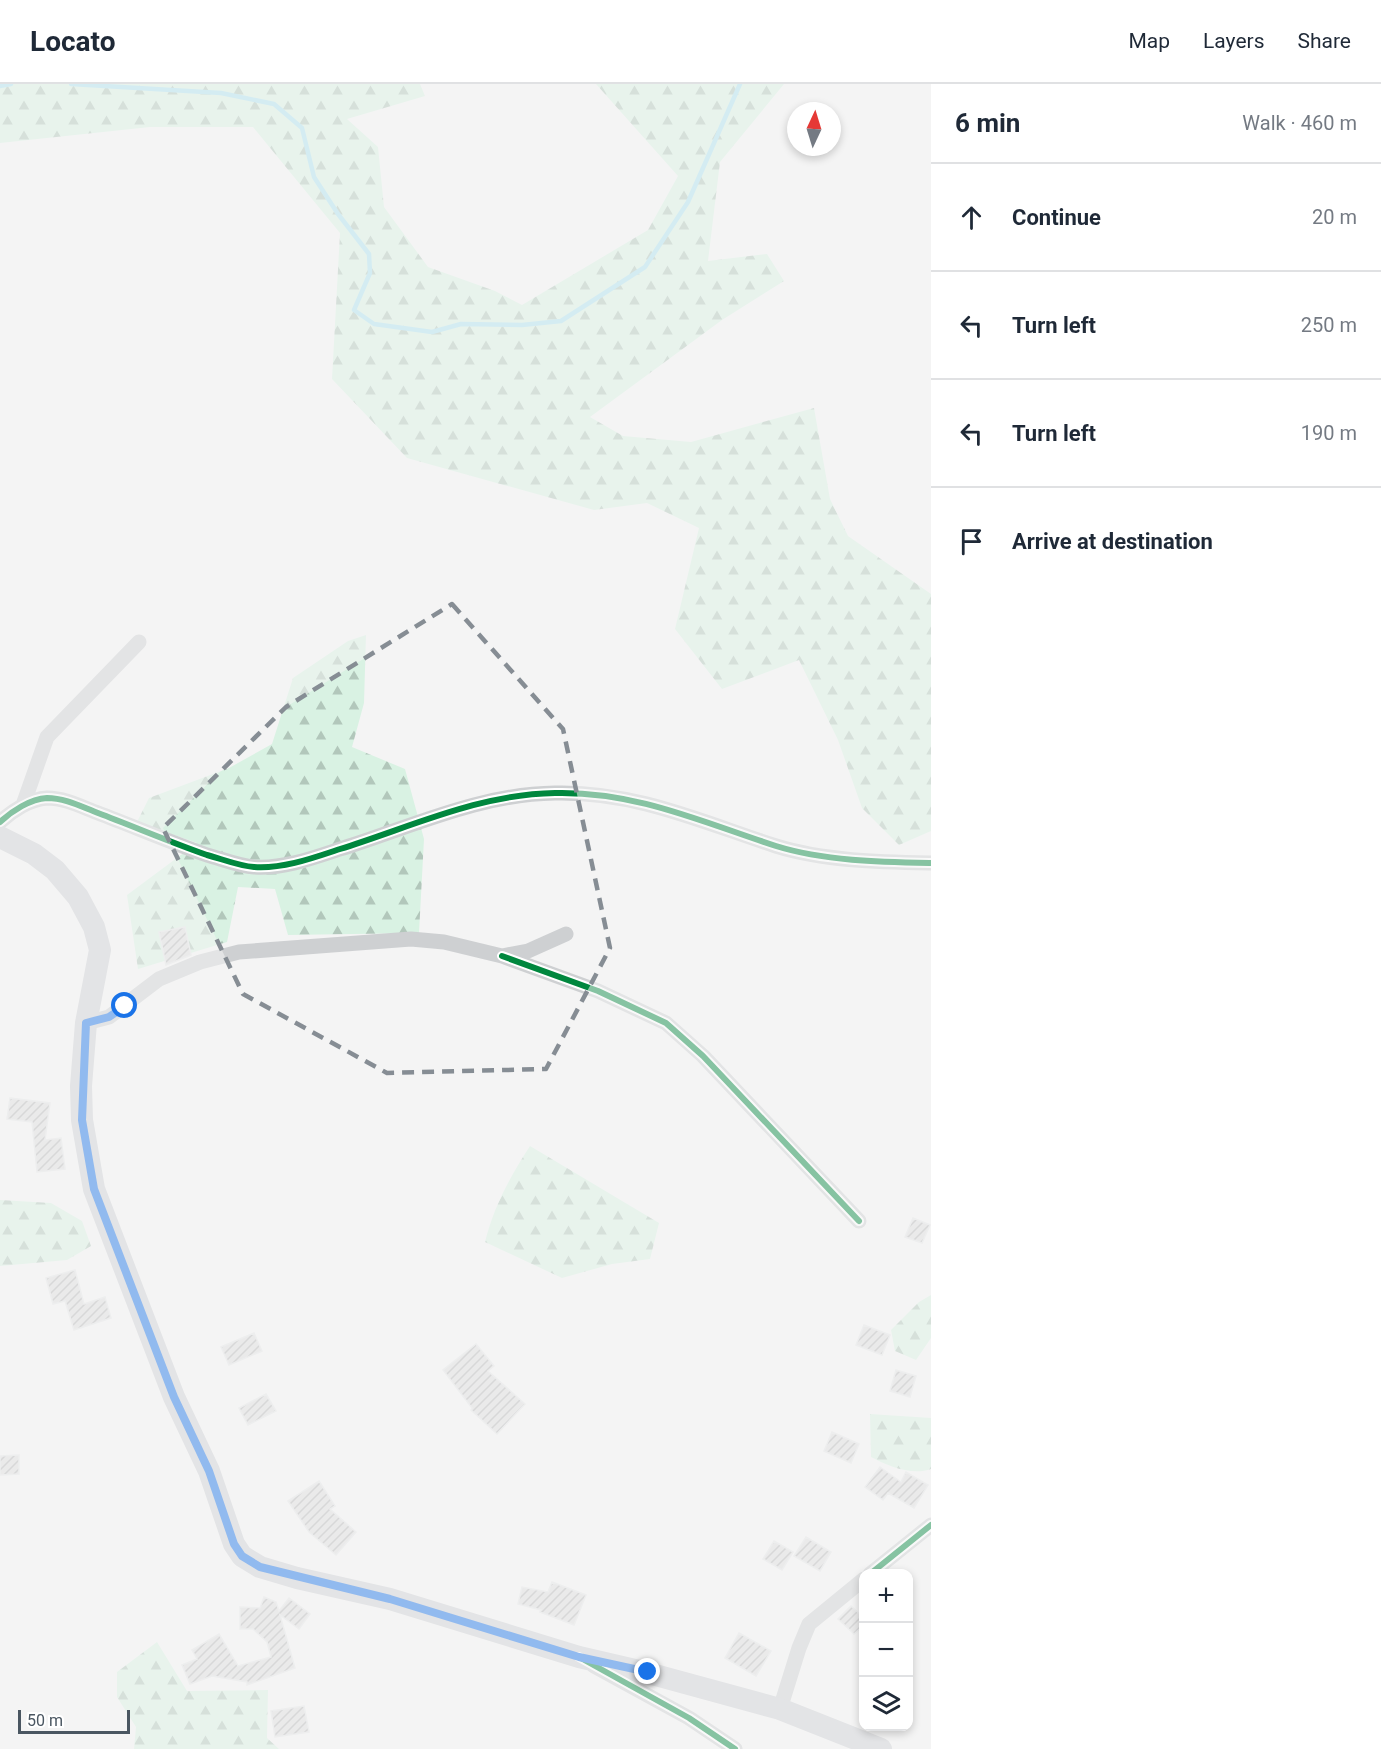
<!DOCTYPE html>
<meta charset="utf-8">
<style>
body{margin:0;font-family:Roboto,sans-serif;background:#f6f6f7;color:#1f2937}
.controls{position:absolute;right:18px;bottom:18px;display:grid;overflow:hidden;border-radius:12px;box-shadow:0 3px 9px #0003}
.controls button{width:54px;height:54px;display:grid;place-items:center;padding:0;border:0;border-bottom:2px solid #e0e1e3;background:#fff;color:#1f2937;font:30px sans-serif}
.compass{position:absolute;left:787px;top:18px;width:54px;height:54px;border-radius:50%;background:#fff;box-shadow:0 3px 9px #0003;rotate:4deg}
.scale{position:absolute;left:18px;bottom:15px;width:112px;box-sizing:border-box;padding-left:6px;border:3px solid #4a5661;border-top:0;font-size:16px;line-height:21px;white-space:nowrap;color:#4a5661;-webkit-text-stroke:4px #fff;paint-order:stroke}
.stop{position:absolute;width:18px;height:18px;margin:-14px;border:4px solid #1a73e8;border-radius:50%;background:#fff}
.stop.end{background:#1a73e8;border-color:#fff;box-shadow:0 2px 6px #0008}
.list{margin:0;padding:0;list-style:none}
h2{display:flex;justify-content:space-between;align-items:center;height:78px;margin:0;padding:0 24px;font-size:26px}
h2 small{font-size:20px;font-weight:400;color:#747a83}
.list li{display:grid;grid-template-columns:39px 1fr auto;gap:18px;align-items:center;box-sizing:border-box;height:108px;padding:0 24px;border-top:2px solid #e0e1e3}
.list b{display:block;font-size:22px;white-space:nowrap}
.list em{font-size:20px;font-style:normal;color:#747a83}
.icon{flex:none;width:33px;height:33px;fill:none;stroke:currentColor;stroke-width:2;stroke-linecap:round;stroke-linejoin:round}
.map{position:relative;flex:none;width:931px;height:1665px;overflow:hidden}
header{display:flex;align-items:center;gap:36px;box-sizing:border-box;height:84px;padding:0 30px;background:#fff;border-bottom:2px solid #e0e1e3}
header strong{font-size:28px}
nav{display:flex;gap:33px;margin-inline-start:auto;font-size:21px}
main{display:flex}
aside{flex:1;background:#fff}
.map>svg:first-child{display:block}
.forest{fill:url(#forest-firs)}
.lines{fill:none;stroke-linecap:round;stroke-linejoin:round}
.stream{stroke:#aee2f0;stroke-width:4.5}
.building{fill:url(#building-hatch);stroke:#e5e6e7;stroke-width:1.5}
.street{stroke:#ced0d2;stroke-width:15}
.secondary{stroke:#ced0d4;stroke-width:22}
.cycleway-casing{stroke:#fff;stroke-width:10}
.cycleway{stroke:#00873e;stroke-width:6}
.route{stroke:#1a73e8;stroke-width:8}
.marked{fill:none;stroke:#868d94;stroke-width:4.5;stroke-dasharray:12 8;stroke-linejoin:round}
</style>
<header>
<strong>Locato</strong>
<nav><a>Map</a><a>Layers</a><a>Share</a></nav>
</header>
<main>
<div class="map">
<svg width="931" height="1665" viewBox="0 0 931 1665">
<defs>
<pattern id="forest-firs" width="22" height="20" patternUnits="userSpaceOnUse" patternTransform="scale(1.5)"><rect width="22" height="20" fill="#d9f2e3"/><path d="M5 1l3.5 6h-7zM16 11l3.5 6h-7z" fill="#b2c7bb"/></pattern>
<pattern id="building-hatch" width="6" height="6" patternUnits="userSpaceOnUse" patternTransform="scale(1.5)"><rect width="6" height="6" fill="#ddddde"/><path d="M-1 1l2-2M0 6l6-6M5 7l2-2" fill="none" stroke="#b5b6b7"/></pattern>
</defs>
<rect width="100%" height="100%" fill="#f4f4f4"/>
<path class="forest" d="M 0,0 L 420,0 L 425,12 L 347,35 L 378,63 L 384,123 L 428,183 L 495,207 L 522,221 L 648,146 L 678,92 L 596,0 L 784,0 L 720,78 L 708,177 L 767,170 L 784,197 L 722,236 L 590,333 L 623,352 L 691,358 L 814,324 L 830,415 L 848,452 L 931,510 L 931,747 L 899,761 L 862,724 L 838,656 L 799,576 L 722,605 L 675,545 L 699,444 L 647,419 L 594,426 L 407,374 L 332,295 L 340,149 L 253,43 L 150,43 L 0,59 Z
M 366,551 L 364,619 L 352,663 L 405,685 L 424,755 L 419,849 L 288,851 L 275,805 L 238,803 L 227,858 L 138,885 L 127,811 L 197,759 L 137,738 L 149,714 L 229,684 L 272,660 L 293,594 L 348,557 Z
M 530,1062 L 659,1139 L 650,1175 L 612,1180 L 562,1194 L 485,1158 C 494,1122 510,1093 530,1062 Z
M 0,1116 L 51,1119 L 82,1137 L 91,1162 L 67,1176 L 0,1182 Z
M 931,1211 L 931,1254 L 916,1276 L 895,1267 L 891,1246 L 919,1218 Z
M 870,1330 L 931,1334 L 931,1385 C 912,1392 888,1382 871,1373 Z
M 157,1558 L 187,1607 L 268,1606 L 267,1654 L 279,1665 L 134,1665 L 136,1643 L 117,1613 L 117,1588 Z"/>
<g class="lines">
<path class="stream" d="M 71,0 L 221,9 L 274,20 L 302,44 L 314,93 L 338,130 L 369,170 L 370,189 L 354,226 L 374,240 L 432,248 L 461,240 L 522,241 L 561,237 L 645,183 L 688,118 L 740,0
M 0,2 L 11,0"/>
</g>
<path class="building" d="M 185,843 L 191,871 L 166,881 L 159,848 Z
M 10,1014 L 50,1019 L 45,1056 L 61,1054 L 65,1085 L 37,1088 L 32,1038 L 7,1035 Z
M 913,1134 L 930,1141 L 922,1159 L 905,1153 Z
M 75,1186 L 84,1220 L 105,1213 L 111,1234 L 74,1246 L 65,1217 L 53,1220 L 46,1194 Z
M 864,1241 L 890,1251 L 882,1271 L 856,1261 Z
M 254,1249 L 262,1267 L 229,1281 L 221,1263 Z
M 476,1260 L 494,1282 L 488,1287 L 525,1320 L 497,1350 L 471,1326 L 472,1324 L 443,1286 Z
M 896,1286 L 916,1292 L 910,1313 L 890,1307 Z
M 266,1310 L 276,1327 L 248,1341 L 239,1324 Z
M 832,1348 L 859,1360 L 851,1379 L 824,1367 Z
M 19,1371 L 19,1390 L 0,1391 L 0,1372 Z
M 880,1383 L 901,1398 L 906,1388 L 928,1401 L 914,1424 L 888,1409 L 883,1416 L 865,1403 Z
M 319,1397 L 335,1422 L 330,1425 L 356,1448 L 336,1471 L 309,1448 L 288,1417 Z
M 806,1453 L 831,1468 L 820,1487 L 794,1472 Z
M 774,1457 L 793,1468 L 782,1486 L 763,1475 Z
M 552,1498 L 586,1511 L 574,1541 L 540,1528 L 541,1526 L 518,1520 L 522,1503 L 548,1508 Z
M 264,1513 L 276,1518 L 279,1527 L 289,1514 L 310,1530 L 299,1545 L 280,1531 L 295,1584 L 247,1601 L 247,1598 L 212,1592 L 190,1600 L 182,1581 L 197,1575 L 192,1566 L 219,1550 L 238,1582 L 271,1573 L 267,1558 L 253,1545 L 240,1545 L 240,1523 L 260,1524 Z
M 851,1522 L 864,1534 L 864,1541 L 854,1550 L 838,1535 Z
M 739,1549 L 771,1567 L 756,1592 L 725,1574 Z
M 304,1622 L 309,1648 L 275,1653 L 271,1627 Z"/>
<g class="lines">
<path class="street" d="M 23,721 L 47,653 L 139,558
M 0,738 C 12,727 30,715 47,714 C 65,714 82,723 98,729 C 135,743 170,758 207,771 C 222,775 239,782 254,783 C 283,785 313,774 340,765 C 411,743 479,710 555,709 C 635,707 702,738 776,762 C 824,777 881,778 931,779
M 502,872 L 598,907 L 666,939 L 703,972 L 859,1137
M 86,939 L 109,933 L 159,895 L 200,878 L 239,868 L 411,855 L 444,858 L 502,872 L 528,867 L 566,850
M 870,1490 L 931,1441
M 594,1582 L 689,1634 L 735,1665
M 780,1625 L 799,1564 L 809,1540 L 864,1495"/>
<path class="secondary" d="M 0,753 L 34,770 L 55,786 L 78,813 L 94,843 L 100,866 L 86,939 L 81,1002 L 82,1036 L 94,1105 L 174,1313 L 209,1387 L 234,1460 L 242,1472 L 260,1483 L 297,1494 L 390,1515 L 579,1573 L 648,1589 L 780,1625 L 881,1665"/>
<g class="cycleway-casing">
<path id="cycleway" d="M 0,738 C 12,727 30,715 47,714 C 65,714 82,723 98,729 C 135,743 170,758 207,771 C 222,775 239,782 254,783 C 283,785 313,774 340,765 C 411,743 479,710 555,709 C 635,707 702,738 776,762 C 824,777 881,778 931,779
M 502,872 L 598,907 L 666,939 L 703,972 L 859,1137
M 870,1490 L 931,1441
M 579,1573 L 689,1634 L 735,1665"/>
</g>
<use href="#cycleway" class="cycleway"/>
</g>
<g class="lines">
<path class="route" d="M 125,922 L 109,933 L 86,939 L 82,1036 L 94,1105 L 174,1313 L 209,1387 L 234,1460 L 242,1472 L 260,1483 L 390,1515 L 579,1573 L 648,1588"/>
</g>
<path d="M0 0H931V1665H0ZM 452,520 L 563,645 L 610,864 L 546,985 L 387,989 L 243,910 L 163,744 L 286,623 Z" fill="#f4f4f4" fill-opacity=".55" fill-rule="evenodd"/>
<path class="marked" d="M 452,520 L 563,645 L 610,864 L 546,985 L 387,989 L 243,910 L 163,744 L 286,623 Z"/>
</svg>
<div class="controls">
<button>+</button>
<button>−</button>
<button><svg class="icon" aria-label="layers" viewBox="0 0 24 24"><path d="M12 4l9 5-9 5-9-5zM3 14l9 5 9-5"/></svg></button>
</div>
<svg class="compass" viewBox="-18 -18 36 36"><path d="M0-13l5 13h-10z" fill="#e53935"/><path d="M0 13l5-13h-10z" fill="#747a83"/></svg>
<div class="scale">50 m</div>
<div class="stop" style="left:125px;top:922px"></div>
<div class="stop end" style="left:648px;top:1588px"></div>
</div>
<aside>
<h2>6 min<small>Walk · 460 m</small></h2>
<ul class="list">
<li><svg class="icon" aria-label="ahead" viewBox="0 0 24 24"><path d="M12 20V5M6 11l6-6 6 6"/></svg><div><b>Continue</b></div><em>20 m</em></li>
<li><svg class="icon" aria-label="left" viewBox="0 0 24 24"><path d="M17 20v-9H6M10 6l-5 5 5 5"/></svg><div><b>Turn left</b></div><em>250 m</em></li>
<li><svg class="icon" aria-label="left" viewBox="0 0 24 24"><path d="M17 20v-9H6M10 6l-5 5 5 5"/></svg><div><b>Turn left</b></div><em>190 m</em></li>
<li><svg class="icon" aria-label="arrive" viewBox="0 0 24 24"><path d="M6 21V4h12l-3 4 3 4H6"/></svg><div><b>Arrive at destination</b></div></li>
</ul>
</aside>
</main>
